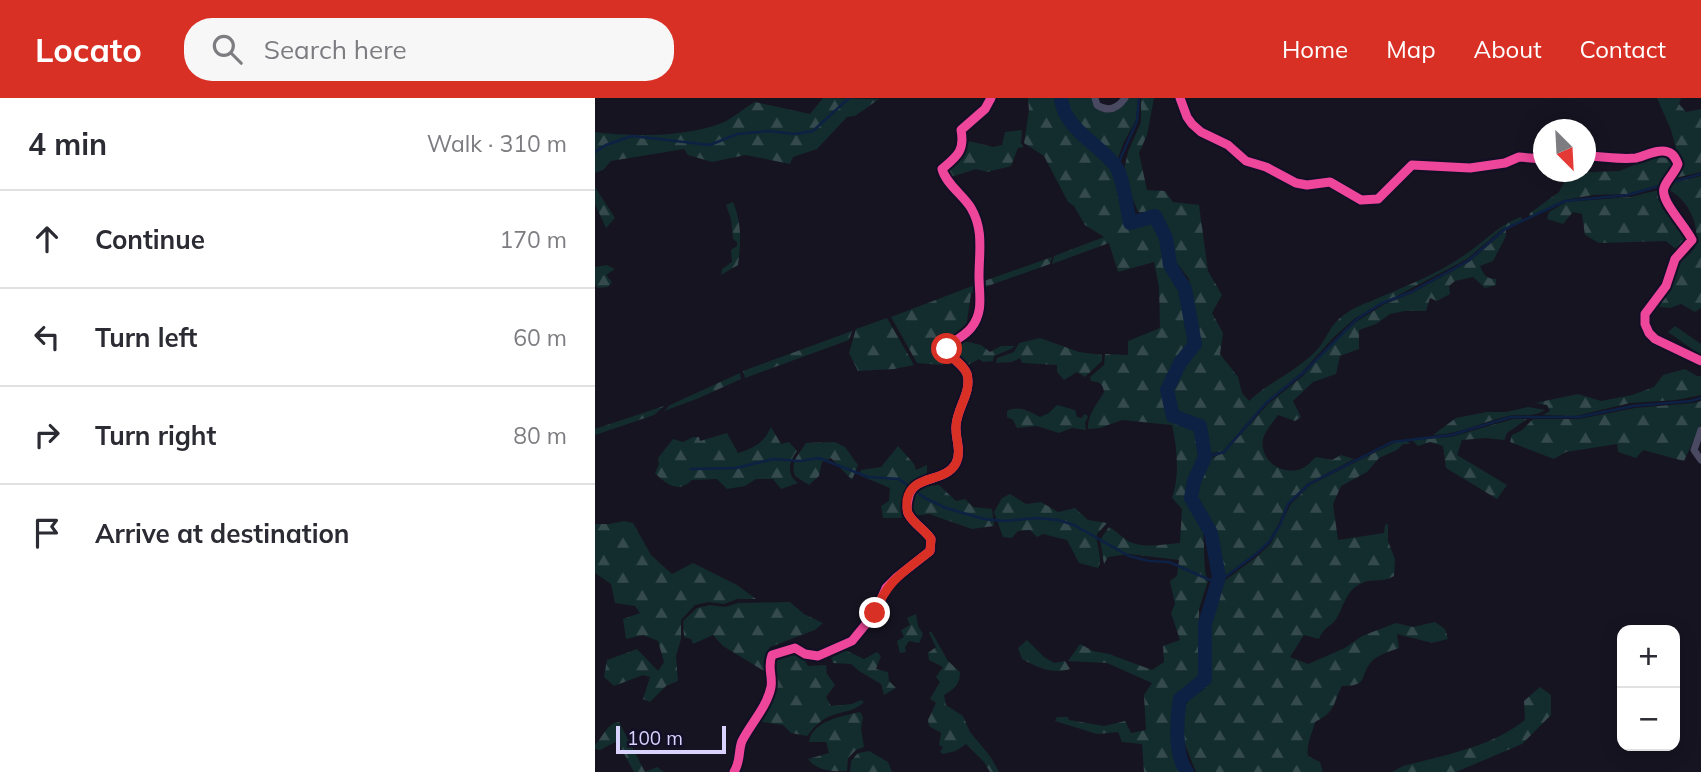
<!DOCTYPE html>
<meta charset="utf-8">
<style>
body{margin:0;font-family:Mulish,sans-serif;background:#f7f7f7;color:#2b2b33}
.controls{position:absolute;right:21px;bottom:21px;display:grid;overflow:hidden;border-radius:14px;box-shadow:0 4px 18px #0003}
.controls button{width:63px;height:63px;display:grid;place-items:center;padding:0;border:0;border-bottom:2px solid #e1e1e2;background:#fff;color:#2b2b33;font:35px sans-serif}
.compass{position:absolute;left:938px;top:21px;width:63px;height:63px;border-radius:50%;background:#fff;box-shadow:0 4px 18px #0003;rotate:156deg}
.scale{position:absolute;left:21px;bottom:18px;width:110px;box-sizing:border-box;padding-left:7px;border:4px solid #d9d4ff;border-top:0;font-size:19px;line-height:24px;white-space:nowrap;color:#d9d4ff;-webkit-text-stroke:5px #130f26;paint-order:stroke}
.stop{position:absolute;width:21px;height:21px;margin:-16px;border:5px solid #d93025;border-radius:50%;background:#fff}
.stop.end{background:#d93025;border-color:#fff;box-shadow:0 2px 7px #0008}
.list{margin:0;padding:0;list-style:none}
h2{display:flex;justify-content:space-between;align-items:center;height:91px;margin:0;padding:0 28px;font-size:30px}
h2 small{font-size:23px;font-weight:400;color:#7c7c81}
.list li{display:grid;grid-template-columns:46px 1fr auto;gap:21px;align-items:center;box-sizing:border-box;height:98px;padding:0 28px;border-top:2px solid #e1e1e2}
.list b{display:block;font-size:26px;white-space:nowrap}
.list em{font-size:23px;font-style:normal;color:#7c7c81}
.icon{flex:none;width:38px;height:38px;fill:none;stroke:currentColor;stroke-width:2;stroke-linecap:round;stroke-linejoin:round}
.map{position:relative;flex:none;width:1106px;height:674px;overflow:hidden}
header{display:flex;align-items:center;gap:42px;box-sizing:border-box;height:98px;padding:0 35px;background:#d93025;color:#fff}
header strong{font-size:33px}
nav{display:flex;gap:38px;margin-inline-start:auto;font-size:24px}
.search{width:490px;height:63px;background:#f7f7f7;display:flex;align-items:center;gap:18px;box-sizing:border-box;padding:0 24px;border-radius:28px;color:#7c7c81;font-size:26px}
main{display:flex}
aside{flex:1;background:#fff}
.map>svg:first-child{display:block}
.forest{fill:url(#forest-firs)}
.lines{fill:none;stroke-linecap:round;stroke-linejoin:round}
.stream{stroke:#0d2144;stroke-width:2.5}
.river{stroke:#0d2144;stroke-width:14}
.minor{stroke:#4a4962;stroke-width:7}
.cycleway-casing{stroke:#130f26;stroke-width:13}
.cycleway{stroke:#ed469a;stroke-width:9}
.route{stroke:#d93025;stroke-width:9}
</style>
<header>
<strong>Locato</strong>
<div class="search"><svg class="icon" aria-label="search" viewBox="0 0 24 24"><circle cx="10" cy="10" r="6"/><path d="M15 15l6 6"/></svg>Search here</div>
<nav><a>Home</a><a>Map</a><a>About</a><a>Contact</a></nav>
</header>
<main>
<aside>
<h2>4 min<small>Walk · 310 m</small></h2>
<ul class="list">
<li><svg class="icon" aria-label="ahead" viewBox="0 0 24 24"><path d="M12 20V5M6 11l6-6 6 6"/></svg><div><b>Continue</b></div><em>170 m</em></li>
<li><svg class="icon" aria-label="left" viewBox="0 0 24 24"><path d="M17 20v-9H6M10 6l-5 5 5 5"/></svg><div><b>Turn left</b></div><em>60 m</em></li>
<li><svg class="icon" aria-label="right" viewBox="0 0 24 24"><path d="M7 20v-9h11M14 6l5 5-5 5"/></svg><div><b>Turn right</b></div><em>80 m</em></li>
<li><svg class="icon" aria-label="arrive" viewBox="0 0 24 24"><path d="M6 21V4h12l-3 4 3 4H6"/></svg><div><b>Arrive at destination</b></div></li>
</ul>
</aside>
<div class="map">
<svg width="1106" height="674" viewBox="0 0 1106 674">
<defs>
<pattern id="forest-firs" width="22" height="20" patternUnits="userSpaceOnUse" patternTransform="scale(1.75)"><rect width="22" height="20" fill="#132c2d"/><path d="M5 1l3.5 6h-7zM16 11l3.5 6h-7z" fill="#354a4c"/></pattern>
</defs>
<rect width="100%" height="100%" fill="#161421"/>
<path class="forest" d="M 228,0 L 284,1 L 260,18 L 252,19 L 222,51 L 198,59 L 195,66 L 151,57 L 117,64 L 93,57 L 89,51 L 16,63 L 8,72 L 0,75 L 0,34 C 37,39 92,39 127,25 C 138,20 149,10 160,4 L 215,16 Z
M 433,0 L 464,0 L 465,10 L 484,38 L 520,69 L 535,130 L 557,122 L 559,129 L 569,142 L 572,170 L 588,193 L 594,225 L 595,244 L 571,282 L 568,297 L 571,314 L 577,321 L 600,333 C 602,340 607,352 606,359 C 604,369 594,378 592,389 C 590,405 604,415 607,429 C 611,444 607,471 613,483 L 604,511 L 605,580 L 582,599 L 578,629 L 584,674 L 549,674 L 547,646 L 527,644 L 523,634 L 502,636 L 460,623 L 462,619 L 473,619 L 474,622 L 509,628 L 530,623 L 536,635 L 551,632 L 549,597 L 557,585 L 512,565 L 473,563 L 485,546 L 498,553 L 514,556 L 557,572 L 569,564 L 568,548 L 585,542 L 576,515 L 580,506 L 575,483 L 582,478 L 584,462 L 534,456 L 513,459 L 509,466 L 505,442 L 514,429 C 523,433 529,443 538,445 C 552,450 570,446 585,445 L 587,411 L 577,400 C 585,378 582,350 577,327 L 527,322 L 505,330 L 493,331 C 492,317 503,305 509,294 C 508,285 504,284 496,283 L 495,279 L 509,267 L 510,256 L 533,257 L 533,243 L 565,230 L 564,189 L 559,164 L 523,174 L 514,145 L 457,166 L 459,158 L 509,139 L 490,127 L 479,108 L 473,104 L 449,58 L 429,45 L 434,13 Z
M 468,0 L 497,0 L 505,12 C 518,16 524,9 533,0 L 543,0 L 541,22 L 528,46 L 521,66 C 504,50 469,25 468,0 Z
M 546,0 L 559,0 L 552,37 L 544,55 L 552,92 L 570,93 L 578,104 L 604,107 L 613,173 L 627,197 L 617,215 L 628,235 L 625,256 L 643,279 L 647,295 L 654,303 C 674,284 700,274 720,254 C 727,247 730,240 735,232 C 742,219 761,208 774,204 C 806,190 839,178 868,158 C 890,144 901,128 926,119 L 927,122 L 907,131 L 872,161 L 760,220 L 738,240 L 706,275 L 670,305 L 628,353 L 612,356 L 608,327 L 585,316 L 576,291 L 603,245 L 594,181 L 579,161 L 572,128 L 560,115 L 543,114 L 528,76 L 533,54 L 546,24 Z
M 1062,0 L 1086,0 L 1084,6 L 1091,14 L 1106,11 L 1106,74 L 1080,80 L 1085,65 L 1076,32 Z
M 427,32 L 426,46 L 429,49 L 423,50 L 416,68 L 392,74 L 381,71 L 356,79 L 352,74 C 356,61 369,56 374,43 L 398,49 L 407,47 L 410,34 Z
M 1067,56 L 1075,58 L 1080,69 L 1067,86 L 1032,96 L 998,97 L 969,102 L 934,119 L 935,115 L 964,94 L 974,75 L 1024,73 Z
M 1106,78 L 1106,210 L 1100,214 L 1086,206 L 1075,210 L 1058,208 C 1063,203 1069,197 1073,191 C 1078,183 1078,173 1084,165 C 1089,160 1096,156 1100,149 C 1106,126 1092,100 1072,91 L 1074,86 Z
M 0,89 L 20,120 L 11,130 L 0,106 Z
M 1064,92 L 1067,110 L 1092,138 L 1091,145 L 1083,153 L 1071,143 L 1004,145 L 990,137 L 987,116 L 978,114 L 968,126 L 952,121 L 954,114 L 971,104 L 1035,99 Z
M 138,104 C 147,126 146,144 143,167 L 126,177 L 127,171 L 137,164 L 136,152 L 142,148 L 142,144 L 138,141 L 136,121 L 131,107 Z
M 911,132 L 911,138 L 898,163 L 885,168 C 889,177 891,181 901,181 L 901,187 L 890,190 L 878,179 L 860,183 L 854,188 L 855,196 L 842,203 L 835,200 L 831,213 L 810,213 L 795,216 L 781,226 L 764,232 L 764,251 L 745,258 L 741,276 L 718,284 L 698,303 L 706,319 L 700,323 L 683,317 C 678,324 670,333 668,341 C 664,363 688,379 708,370 C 713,368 717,362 721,359 L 737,362 L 746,357 L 759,361 L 712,386 L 692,406 L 683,427 L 673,444 L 660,456 L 624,482 L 625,478 C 623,464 622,447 617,433 C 604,396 590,402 613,361 L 629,355 L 673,306 L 708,278 L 742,240 L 764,222 L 788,207 L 817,195 L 874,164 Z
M 457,159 L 455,166 L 390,189 L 389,183 Z
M 12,167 L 20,171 L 11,177 L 17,184 L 13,189 L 3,190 L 0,187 L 0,169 Z
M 380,187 L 380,192 L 376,196 L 371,230 L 352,247 L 351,263 L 347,267 L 322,265 L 296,219 Z
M 292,220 L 319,267 L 299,271 L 263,273 L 254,255 L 261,231 Z
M 1080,228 L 1106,246 L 1106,257 L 1073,234 Z
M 257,233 L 254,242 L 150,280 L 148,273 Z
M 445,240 L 484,254 L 507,257 L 507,263 L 490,279 L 482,274 L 469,282 L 462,274 L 462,267 L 427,265 L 425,260 L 417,264 L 401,265 L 402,260 L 419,254 L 424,245 Z
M 369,243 L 386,247 L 395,254 L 406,248 L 420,248 L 416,251 L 399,258 L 398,263 L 388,264 L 384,261 L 373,267 L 358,257 L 356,251 L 360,246 Z
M 1090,271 L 1102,278 L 1106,278 L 1106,297 L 1081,302 L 1035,305 L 981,318 L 948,317 L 955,313 L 952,307 L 940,305 L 983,296 L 1006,303 L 1037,297 L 1059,289 L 1068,277 Z
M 145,275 L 146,281 L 104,300 L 69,313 L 75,307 Z
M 1106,303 L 1106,326 L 1089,363 L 1048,352 L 1041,360 L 1023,354 L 1022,346 L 971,354 L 959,361 L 915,344 L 917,337 L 926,333 L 938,321 L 984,321 L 1040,310 L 1099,305 Z
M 462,307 L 480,312 L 482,319 L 487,320 L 489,316 L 493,318 L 490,325 L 491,332 L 477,330 L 464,335 L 442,328 L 422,330 L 418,322 L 412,319 L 412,313 C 425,307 433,313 445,319 L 454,315 Z
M 69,308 L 59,317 L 0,337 L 0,331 Z
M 933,309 L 950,312 C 938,320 926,316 913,318 C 887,324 865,336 838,337 L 861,320 L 892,314 L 911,314 Z
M 918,321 L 932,321 L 912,335 L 909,342 L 891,340 L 867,342 L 862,357 L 912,387 L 902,401 L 851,370 L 848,348 L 835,344 L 823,348 L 817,342 L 856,339 Z
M 176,329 L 186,346 L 194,344 L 202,353 C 194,363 191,377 203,385 L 186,391 L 178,381 L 161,381 L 150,388 L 132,391 L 122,381 L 97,382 C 83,396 71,386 60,375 L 64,366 L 63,360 L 78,341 L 88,344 L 98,339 L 104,339 L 105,343 L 132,335 L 143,355 C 159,350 169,345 176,329 Z
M 812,343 L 815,346 L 808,346 L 802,352 L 784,360 L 772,374 L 746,388 L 738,406 L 743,442 L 789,435 L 790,427 L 793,426 L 793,443 L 800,461 L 799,478 C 789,485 778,480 767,485 C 750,493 750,507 741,521 C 735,530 730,527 724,541 L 709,537 L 695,559 L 713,566 L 750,550 L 767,538 L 801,525 L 818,529 L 840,524 L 850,531 L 853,541 L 837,545 L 802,536 L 804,550 C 796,553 785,556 778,562 C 763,577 776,588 747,588 C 737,606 742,613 720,624 C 717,637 711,645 713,658 L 725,664 L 728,674 L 601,674 L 589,644 L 587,627 L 589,612 L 594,601 L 608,592 L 616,582 L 612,525 L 625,486 L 664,457 L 676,445 L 696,406 L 715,387 L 799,345 Z
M 240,344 L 250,349 L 263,367 L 257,382 L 236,360 L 227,364 L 224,378 L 214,387 L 200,378 C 195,363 203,358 211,345 Z
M 303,348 L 319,366 L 321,372 L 332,367 L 332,375 C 311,388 304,395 307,420 L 288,420 L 286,408 L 294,403 L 295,390 L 264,377 L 266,372 L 286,369 Z
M 344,387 L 361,403 L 370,401 L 378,409 L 397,411 L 399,428 L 377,431 L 334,416 L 318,418 L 314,409 C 319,392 327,388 344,387 Z
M 415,396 L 431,406 L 446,404 L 463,414 L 480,410 L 493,422 L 512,425 L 502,436 C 500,448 509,459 503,470 L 484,465 L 472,442 L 448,436 L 442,439 L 435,432 L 423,433 L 417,440 L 408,439 L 399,414 L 407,400 Z
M 29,423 L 38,425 L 56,457 L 77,476 L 98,465 L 142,487 L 161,501 L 142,501 L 129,506 L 113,504 L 100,507 L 86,522 L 86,541 L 81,558 L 83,583 L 71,588 L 55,604 L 48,601 L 55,579 L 48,577 L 19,588 L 9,579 L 12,562 L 42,551 L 63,573 L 69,564 L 63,543 L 48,537 L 31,541 L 28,521 L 45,515 L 40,508 L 20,505 L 16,486 L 0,475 L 0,426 L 14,426 Z
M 195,504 L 209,516 L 228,525 L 220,532 L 175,549 L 171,556 L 169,573 L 128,548 L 118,537 L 98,546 L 96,541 L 89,539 L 88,523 L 102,510 L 115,507 L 130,509 L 143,505 Z
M 321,516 L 323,528 L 328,536 L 324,545 L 314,543 L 310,549 L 311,554 L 305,555 L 302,543 L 309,539 L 306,532 L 315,527 L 312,520 Z
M 336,533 L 353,563 L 365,574 C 365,587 359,591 349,597 L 351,607 L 368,618 L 375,634 L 395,658 L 404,674 L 395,674 L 389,664 L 371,646 L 361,653 L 348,656 L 345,654 L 348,649 L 344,647 L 346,635 L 334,628 L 333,622 L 341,605 L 335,601 L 345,584 L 341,579 L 348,569 L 334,562 L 333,555 L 341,549 L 334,535 Z
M 432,542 L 449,559 L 459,565 L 470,563 L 475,571 C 457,577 442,569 427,561 L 423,550 Z
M 250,552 L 269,561 L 282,554 L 286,558 L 281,571 L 293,574 L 294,583 L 301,590 L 289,597 L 286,586 L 264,573 L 256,566 L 238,565 L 236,559 Z
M 204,554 L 213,568 L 231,567 L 232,576 L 240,587 L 231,599 L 236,608 L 257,606 L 266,602 L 269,604 C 260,613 250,613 238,617 C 226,621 219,629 212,638 L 196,635 L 188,627 L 167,624 L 178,600 L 180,565 L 184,560 Z
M 945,589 L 956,597 L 956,617 L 927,646 L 861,674 L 797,674 L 808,668 C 850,657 896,649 930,622 L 929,603 Z
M 265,614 L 268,619 L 266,631 L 269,649 L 261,652 L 253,660 L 252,673 C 238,674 222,673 213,661 L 234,655 L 231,644 L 214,644 C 217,623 247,618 265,614 Z
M 24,624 L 50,674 L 62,669 L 69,674 L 39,674 L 22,643 L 5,652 L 0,651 L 0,647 C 8,639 12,625 24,624 Z
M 274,653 L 293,664 L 297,674 L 255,674 L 256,663 L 263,655 Z"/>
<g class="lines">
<path class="stream" d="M 0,54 L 11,47 L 37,38 L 115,47 L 142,36 L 173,33 L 200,36 L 218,33 L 254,0
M 522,68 L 542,23 L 544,0
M 610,359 L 629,354 L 671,305 L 708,275 L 762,221 L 785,206 L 816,194 L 873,163 L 910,131 L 970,103 L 1033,97 L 1106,76
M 96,371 L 141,370 L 178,361 L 205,363 L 224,360 L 273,379 L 304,381 L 330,400 L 351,410 L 389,421 L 409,423 L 442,420 L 463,422 L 479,427 L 534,458 L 554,463 L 574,464 L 622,485 L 661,456 L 674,444 L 685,427 L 693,406 L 714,386 L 797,344 L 856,337 L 916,319 L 984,319 L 1038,308 L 1096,303 L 1106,300"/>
<path class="river" d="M 466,0 C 469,31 503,45 520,67 C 528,77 532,111 535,125 L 560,118 L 571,140 L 575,167 L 590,191 L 600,246 L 585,265 L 572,292 L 578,318 L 605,328 L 610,359 L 599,383 L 596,400 L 616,435 L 624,479 L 610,526 L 610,581 L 585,601 C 582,621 579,657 592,674"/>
<path class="minor" d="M 500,0 L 502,7 C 514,15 523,10 530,0
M 585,0 L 592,19 L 597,26 L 606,34 L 633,47 L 651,63 L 671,69 L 701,85 L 712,87 L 735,84 L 766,102 L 783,101 L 817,67 L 875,70 L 910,65 L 924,59 L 948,61
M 990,58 C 1007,58 1024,62 1041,60 C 1051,58 1063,50 1073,54 C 1079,56 1081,61 1083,66 C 1080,75 1072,81 1069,90 C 1065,103 1090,127 1097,142 L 1080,161 L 1071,188 L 1050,216 L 1050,226 L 1054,235 L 1060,241 L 1106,263
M 1106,332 L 1099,352 L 1106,362
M 139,674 C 146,663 143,653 147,643 C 156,625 172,609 176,589 C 178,578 172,569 177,557 L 200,550 L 210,556 L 223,558 L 257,543 L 280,515 L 291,490 L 302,479 L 335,453 L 336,441 C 330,432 319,426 314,417 C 311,413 312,407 313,402 C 317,375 350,386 361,365 C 367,353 360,340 361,328 C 362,309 377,295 372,276 C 368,265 356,262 352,251 C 358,242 369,239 376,230 C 389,214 384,197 384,178 C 384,154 389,132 376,110 C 368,97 351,86 347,71 C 362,58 370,53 366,32 L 390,11 L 396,0"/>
<g class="cycleway-casing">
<path id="cycleway" d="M 585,0 L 592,19 L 597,26 L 606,34 L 633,47 L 651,63 L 671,69 L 701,85 L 712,87 L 735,84 L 766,102 L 783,101 L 817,67 L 875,70 L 910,65 L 924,59 L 948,61
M 990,58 C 1007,58 1024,62 1041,60 C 1051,58 1063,50 1073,54 C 1079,56 1081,61 1083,66 C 1080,75 1072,81 1069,90 C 1065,103 1090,127 1097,142 L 1080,161 L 1071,188 L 1050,216 L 1050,226 L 1054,235 L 1060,241 L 1106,263
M 139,674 C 146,663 143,653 147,643 C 156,625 172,609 176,589 C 178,578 172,569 177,557 L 200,550 L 210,556 L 223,558 L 257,543 L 280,515 L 291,490 L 302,479 L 335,453 L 336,441 C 330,432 319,426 314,417 C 311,413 312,407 313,402 C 317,375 350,386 361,365 C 367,353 360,340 361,328 C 362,309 377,295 372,276 C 368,265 356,262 352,251 C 358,242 369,239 376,230 C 389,214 384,197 384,178 C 384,154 389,132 376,110 C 368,97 351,86 347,71 C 362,58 370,53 366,32 L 390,11 L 396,0"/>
</g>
<use href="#cycleway" class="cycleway"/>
</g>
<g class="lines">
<path class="route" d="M 280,515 C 292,482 309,474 335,453 L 336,441 C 330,432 319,426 314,417 C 311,413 312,407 312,402 C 317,375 350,386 361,365 C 367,353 360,340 361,328 C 362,309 377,295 372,276 C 368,265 356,262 352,251"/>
</g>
</svg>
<div class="controls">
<button>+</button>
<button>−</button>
</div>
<svg class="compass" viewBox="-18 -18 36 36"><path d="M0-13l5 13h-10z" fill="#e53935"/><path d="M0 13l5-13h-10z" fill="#7c7c81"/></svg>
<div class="scale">100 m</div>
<div class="stop" style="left:352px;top:251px"></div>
<div class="stop end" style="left:280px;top:515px"></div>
</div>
</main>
